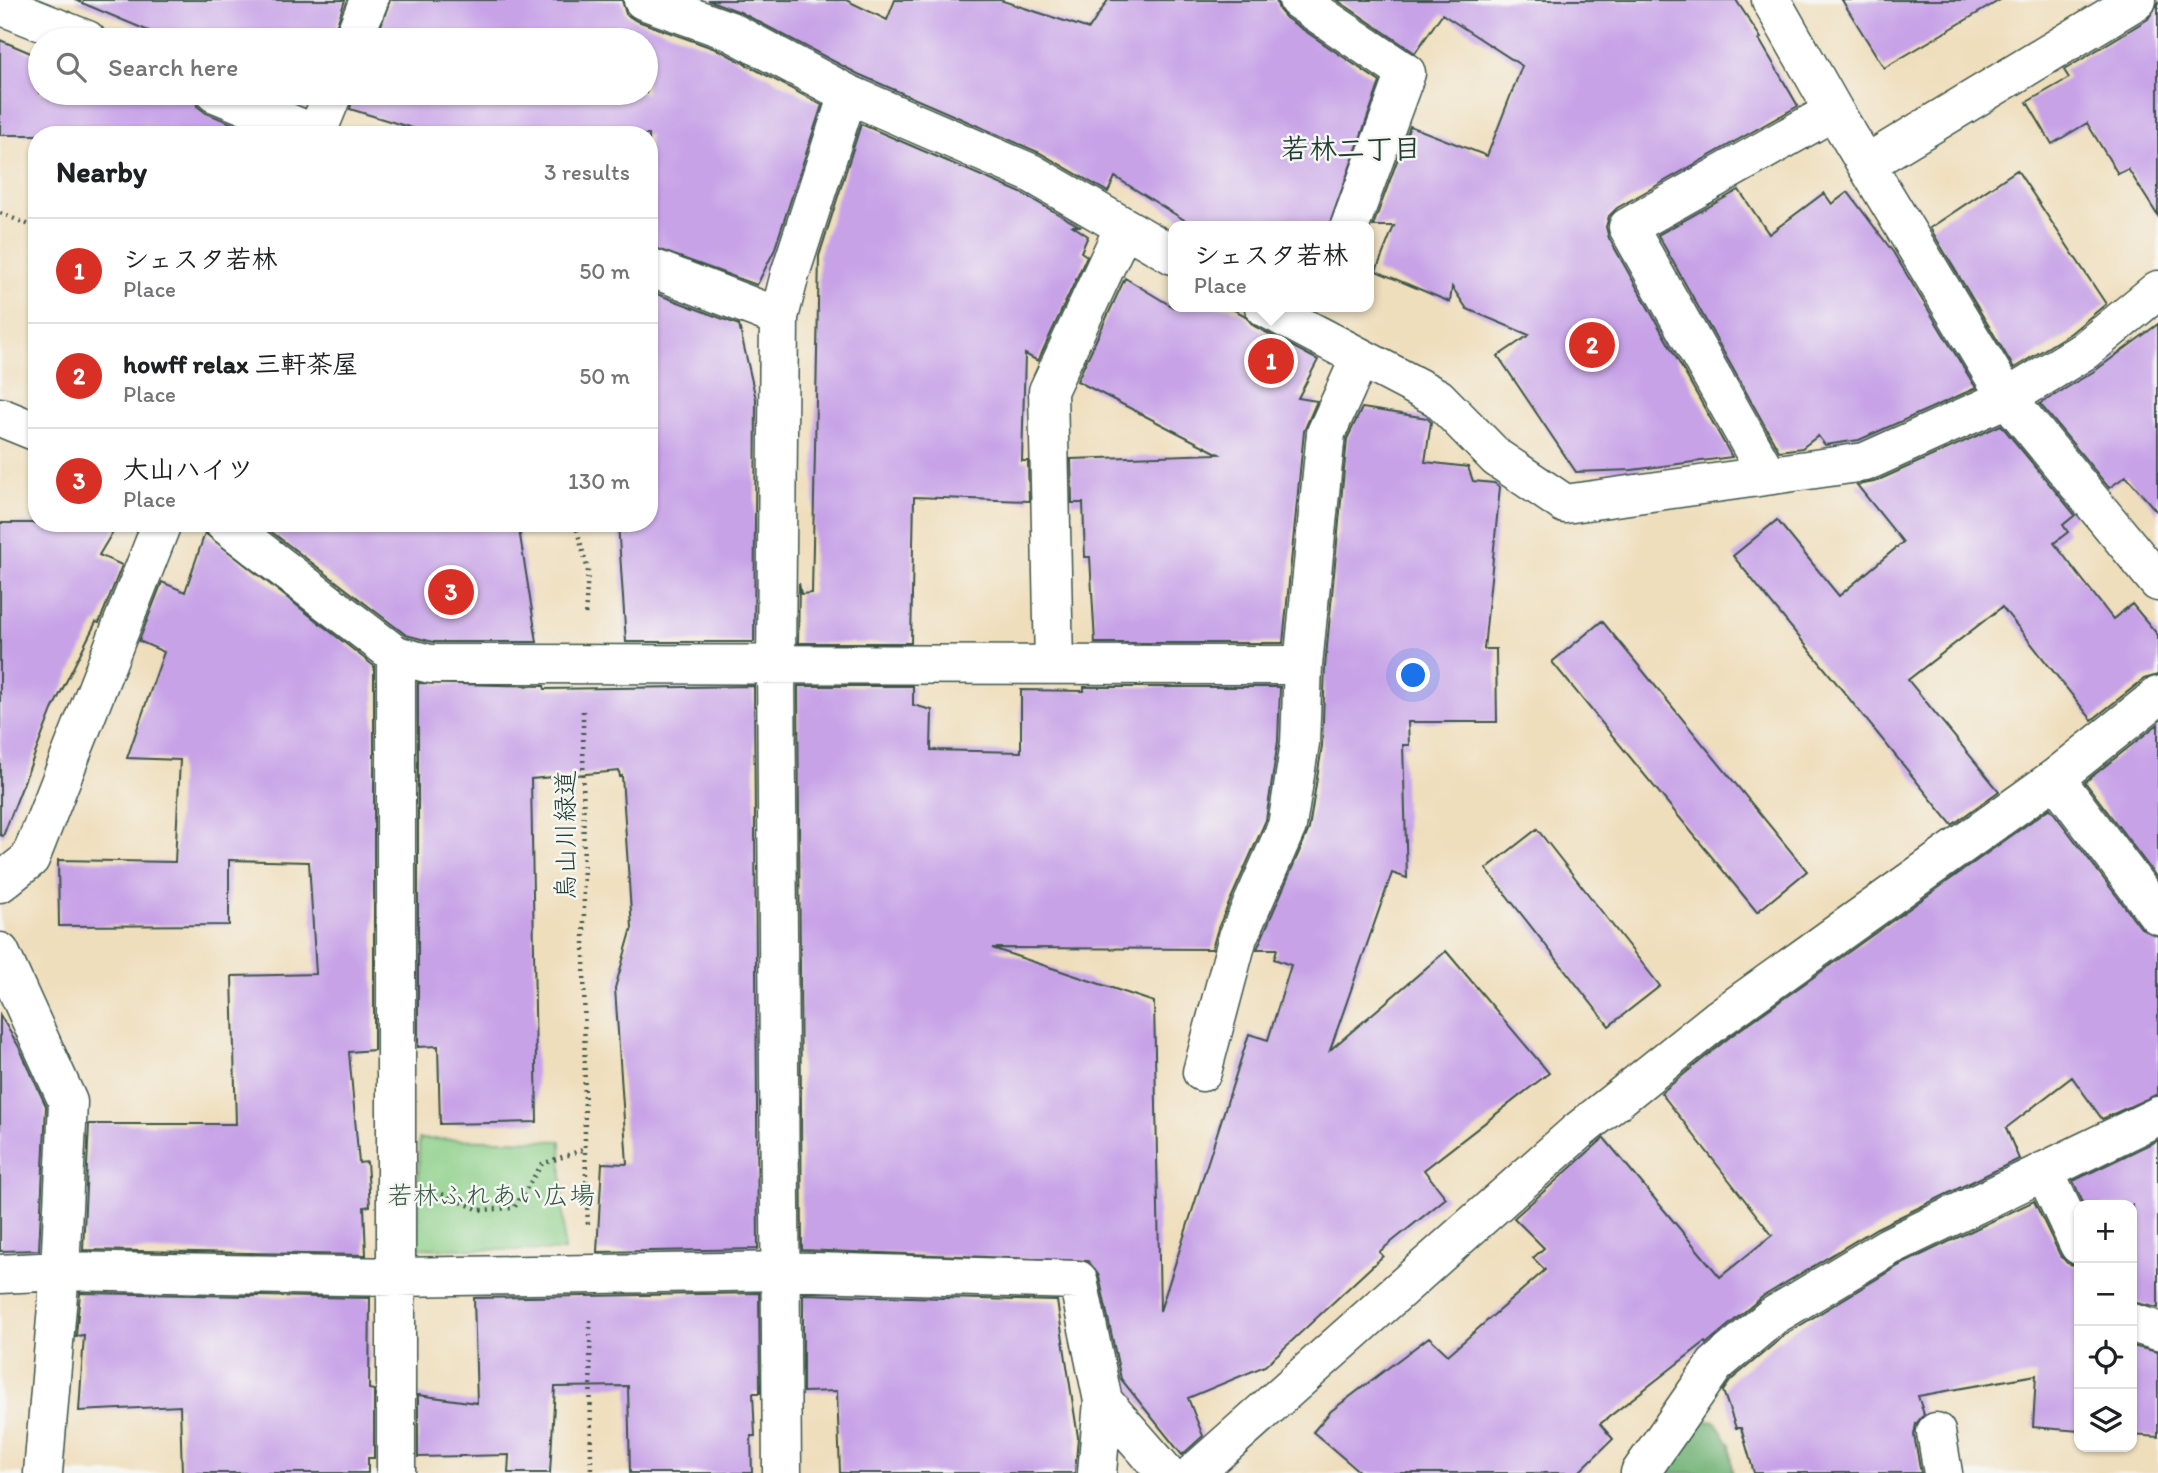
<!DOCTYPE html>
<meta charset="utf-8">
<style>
body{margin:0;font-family:Itim,"Klee One",sans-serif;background:#f6f6f6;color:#202124}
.controls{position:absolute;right:21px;bottom:21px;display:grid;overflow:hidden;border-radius:14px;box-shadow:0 2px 5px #0004}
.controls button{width:63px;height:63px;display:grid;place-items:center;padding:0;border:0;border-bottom:2px solid #e0e0e0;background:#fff;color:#202124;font:35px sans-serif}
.you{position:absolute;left:1414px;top:676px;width:24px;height:24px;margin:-18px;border:5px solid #fff;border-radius:50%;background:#1a73e8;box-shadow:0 0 0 10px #1a73e833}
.badge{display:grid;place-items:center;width:46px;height:46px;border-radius:50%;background:#d93025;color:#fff;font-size:23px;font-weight:700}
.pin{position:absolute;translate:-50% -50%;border:4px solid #fff;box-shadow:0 2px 7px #0006}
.popup{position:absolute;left:1168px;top:221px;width:206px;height:91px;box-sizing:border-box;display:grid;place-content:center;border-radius:14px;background:#fff;filter:drop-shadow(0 2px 5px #0005);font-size:23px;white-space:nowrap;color:#757577}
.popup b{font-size:26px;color:#202124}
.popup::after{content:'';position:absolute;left:50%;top:100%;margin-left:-14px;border:14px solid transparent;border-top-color:#fff}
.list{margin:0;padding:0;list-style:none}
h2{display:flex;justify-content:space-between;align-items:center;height:91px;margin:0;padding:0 28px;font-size:30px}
h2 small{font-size:23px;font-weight:400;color:#757577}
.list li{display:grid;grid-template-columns:46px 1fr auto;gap:21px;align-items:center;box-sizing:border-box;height:105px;padding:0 28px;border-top:2px solid #e0e0e0}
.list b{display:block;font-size:26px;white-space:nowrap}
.list p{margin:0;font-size:23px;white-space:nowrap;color:#757577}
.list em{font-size:23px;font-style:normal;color:#757577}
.icon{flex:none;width:38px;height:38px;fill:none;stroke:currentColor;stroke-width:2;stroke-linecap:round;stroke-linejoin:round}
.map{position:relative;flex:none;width:2158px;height:1473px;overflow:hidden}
.search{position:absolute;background:#fff;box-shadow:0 2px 5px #0004;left:28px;top:28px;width:630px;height:77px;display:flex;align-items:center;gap:18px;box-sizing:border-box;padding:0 24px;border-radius:38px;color:#757577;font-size:26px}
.panel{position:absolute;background:#fff;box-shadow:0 2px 5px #0004;left:28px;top:126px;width:630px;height:406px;border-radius:28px}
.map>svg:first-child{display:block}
.green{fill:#8ccf88;stroke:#56865e;stroke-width:2}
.forest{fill:#71b274;stroke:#487854;stroke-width:2}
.building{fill:#c7a2e7}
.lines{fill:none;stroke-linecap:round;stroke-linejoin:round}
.minor-casing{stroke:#3e5548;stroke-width:41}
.path{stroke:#3e5548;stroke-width:4.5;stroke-dasharray:2 5;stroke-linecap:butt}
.minor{stroke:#fff;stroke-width:38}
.labels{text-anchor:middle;stroke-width:5;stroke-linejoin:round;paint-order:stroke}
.street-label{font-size:26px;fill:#1f3d34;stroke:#f6f6f2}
.park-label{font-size:26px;fill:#355a45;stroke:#f6f6f2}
.neighbourhood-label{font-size:28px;font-weight:bold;fill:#1f3d34;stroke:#f6f6f2}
</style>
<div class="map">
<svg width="2158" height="1473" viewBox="0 0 2158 1473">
<rect width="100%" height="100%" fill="#f6f6f2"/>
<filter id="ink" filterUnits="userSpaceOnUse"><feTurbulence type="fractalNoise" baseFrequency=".0143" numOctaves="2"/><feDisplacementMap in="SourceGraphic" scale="14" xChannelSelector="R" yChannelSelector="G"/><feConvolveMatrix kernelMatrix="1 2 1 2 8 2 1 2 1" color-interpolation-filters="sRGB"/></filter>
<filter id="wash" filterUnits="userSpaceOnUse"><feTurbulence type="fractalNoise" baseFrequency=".00686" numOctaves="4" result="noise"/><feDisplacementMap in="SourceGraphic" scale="28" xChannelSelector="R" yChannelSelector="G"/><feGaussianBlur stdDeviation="1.57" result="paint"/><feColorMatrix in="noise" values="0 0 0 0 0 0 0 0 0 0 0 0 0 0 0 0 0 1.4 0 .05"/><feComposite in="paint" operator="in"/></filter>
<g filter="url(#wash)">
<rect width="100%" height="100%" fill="#efdebc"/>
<path class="green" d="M 419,1139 L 561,1141 L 564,1251 L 418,1248 Z"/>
<path class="forest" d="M 1701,1420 L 1715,1422 L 1730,1444 L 1733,1473 L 1622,1473 L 1686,1440 Z"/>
<g id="blocks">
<path class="building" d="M 75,0 L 345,0 L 332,40 L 170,40 Z
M 390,0 L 622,0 L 626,14 L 635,20 L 721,51 L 822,105 L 774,251 L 757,285 L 649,246 L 649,135 L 435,135 L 350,109 L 354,93 L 646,93 L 646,40 L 376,40 Z
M 708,0 L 846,0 L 887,20 L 895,0 L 1000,0 L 1089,29 L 1108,0 L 1276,0 L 1279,10 L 1286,18 L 1380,82 L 1329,226 L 1194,226 L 1115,177 L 1108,192 L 1040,153 L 858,74 L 740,12 Z
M 1337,0 L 1736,0 L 1761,38 L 1759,39 L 1798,106 L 1617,208 L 1609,216 L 1606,227 L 1609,238 L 1732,457 L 1632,470 L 1576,472 L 1498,356 L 1529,335 L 1467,309 L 1452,287 L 1450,302 L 1376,271 L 1394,226 L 1373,226 L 1410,126 L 1487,156 L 1522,66 L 1442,14 L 1415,53 Z
M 1842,0 L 2000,0 L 1884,68 Z
M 2158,3 L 2158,216 L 2128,169 L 2118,174 L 2087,123 L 2052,144 L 2027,102 L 2069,78 L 2064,70 L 2148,19 Z
M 0,40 L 40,57 L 40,93 L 194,93 L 197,106 L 206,113 L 250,131 L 248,135 L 0,135 Z
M 861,124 L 1021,193 L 1079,226 L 1073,226 L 1088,236 L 1081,252 L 1087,256 L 1038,361 L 1025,354 L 1022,461 L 1028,461 L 1029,501 L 914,497 L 911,643 L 798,643 L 799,583 L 801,594 L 812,593 L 819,256 Z
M 2017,170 L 2106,304 L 2071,333 L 2014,368 L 1930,228 Z
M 1739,190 L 1769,234 L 1824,193 L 1832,204 L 1848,192 L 1893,252 L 1976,388 L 1859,440 L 1825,445 L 1818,436 L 1802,448 L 1779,451 L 1658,235 Z
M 1125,278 L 1173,307 L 1229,307 L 1244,315 L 1254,326 L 1318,360 L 1298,398 L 1317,401 L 1304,431 L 1283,643 L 1095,643 L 1090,557 L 1085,557 L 1083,503 L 1072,503 L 1071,459 L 1219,454 L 1077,381 Z
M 649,291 L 739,325 L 756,399 L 754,642 L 626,642 L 618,523 L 649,523 Z
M 2158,324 L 2158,513 L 2126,476 L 2109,488 L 2040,404 L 2096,370 Z
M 1362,408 L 1427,418 L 1431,422 L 1425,462 L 1468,467 L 1473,481 L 1494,483 L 1500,487 L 1484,649 L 1496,649 L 1497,722 L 1408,722 L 1409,745 L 1403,745 L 1407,878 L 1392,873 L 1330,1050 L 1446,951 L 1549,1073 L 1424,1170 L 1446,1198 L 1379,1252 L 1383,1256 L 1265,1366 L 1188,1398 L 1203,1436 L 1182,1455 L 1121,1379 L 1099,1276 L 1088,1261 L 802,1250 L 798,686 L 913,686 L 913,705 L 932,710 L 931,750 L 1021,752 L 1021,690 L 1084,691 L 1084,687 L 1280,687 L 1278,741 L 1266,820 L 1218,928 L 1212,949 L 992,948 L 1154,1002 L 1160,1311 L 1249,1034 L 1268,1040 L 1291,965 L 1274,959 L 1277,949 L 1257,949 L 1309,829 L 1322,746 L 1325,667 L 1347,439 Z
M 2001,425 L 2075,515 L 2063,525 L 2068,532 L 2054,543 L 2113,619 L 2132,604 L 2158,635 L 2158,675 L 2144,679 L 2092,720 L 2002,607 L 1908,680 L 1999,791 L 1952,825 L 1733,556 L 1777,520 L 1839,596 L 1903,542 L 1857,485 L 1874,482 Z
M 0,523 L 118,523 L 99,555 L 122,565 L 99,623 L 96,622 L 52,710 L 3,836 L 0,835 Z
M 260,523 L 518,523 L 537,642 L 433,642 L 406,635 Z
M 205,533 L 374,666 L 374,1050 L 349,1052 L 359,1163 L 367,1162 L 370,1206 L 364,1207 L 366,1255 L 83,1250 L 89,1124 L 236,1124 L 232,976 L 316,974 L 309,862 L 229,860 L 229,925 L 59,926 L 58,860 L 175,862 L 180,760 L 127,758 L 164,652 L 139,641 L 162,582 L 185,592 Z
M 1602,621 L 1807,871 L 1757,912 L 1552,662 Z
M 418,683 L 544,686 L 545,689 L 754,686 L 758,1249 L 597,1252 L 602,1163 L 627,1164 L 615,988 L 632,928 L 622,776 L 620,777 L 619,771 L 531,779 L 537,1122 L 440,1124 L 438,1046 L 418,1047 Z
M 2158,724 L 2158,879 L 2085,782 Z
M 2050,808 L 2141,928 L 2158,936 L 2158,1094 L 2102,1119 L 2072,1077 L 2006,1128 L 2019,1159 L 1877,1228 L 1762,1297 L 1706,1344 L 1705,1342 L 1600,1424 L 1613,1439 L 1578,1473 L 1361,1473 L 1313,1432 L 1331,1411 L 1429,1337 L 1448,1355 L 1545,1270 L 1533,1258 L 1544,1248 L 1514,1218 L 1604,1138 L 1720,1277 L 1772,1235 L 1661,1093 L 1731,1036 Z
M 1537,829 L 1660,986 L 1609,1026 L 1486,869 Z
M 0,1015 L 19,1047 L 46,1106 L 39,1250 L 0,1251 Z
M 2158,1140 L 2158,1308 L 2132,1302 L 2132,1205 L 2084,1205 L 2073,1181 Z
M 2034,1201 L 2060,1255 L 2067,1263 L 2079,1267 L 2079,1431 L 2033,1427 L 2036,1375 L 1918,1396 L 1924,1414 L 1916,1424 L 1914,1435 L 1921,1473 L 1754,1473 L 1741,1428 L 1736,1428 L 1723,1391 L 1731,1380 L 1786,1334 L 1898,1266 Z
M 80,1293 L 370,1298 L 369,1389 L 374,1390 L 374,1458 L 368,1458 L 368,1473 L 182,1473 L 180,1406 L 79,1411 L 84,1335 L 76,1336 Z
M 759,1293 L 760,1393 L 753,1393 L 755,1436 L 751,1436 L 752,1473 L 630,1473 L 628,1386 L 555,1387 L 550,1473 L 508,1473 L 509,1455 L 418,1457 L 418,1395 L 477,1403 L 474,1298 Z
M 803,1294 L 1057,1301 L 1078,1437 L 1075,1473 L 840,1473 L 837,1391 L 803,1392 Z
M 2132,1346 L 2158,1352 L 2158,1437 L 2132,1435 Z"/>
</g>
</g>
<g filter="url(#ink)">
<use href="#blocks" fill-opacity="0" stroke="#3e5548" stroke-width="2"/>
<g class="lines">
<g class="minor-casing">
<path id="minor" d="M 643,0 L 730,31 L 848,94 L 1031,173 L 1173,255
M 1298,0 L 1406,73 L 1350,226
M 1771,0 L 1834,111 L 2007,398 L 2158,582
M 0,5 L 87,40
M 353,40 L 369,0
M 215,93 L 318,135
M 316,135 L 333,93
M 1866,164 L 2137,0
M 649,267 L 779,317
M 1264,307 L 1438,398 L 1497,458 L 1565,504 L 1865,462 L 2007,398 L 2084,351 L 2158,290
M 0,417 L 37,432
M 1767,474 L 1628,227 L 1834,111
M 224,523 L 396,655 L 430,664 L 1303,665
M 1054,664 L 1048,391 L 1124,227
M 2055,778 L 2158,915
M 0,883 L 30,859 L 162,523
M 0,952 L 68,1102 L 60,1271 L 43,1473
M 1202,1072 L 1238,937 L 1287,826 L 1300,743 L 1303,665 L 1326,433 L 1360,358
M 2044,1171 L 2079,1245
M 0,1274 L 60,1271 L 397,1277 L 782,1271 L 1078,1280 L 1103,1401 L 1166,1473
M 2132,1323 L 2158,1331
M 1936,1432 L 1943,1473
M 396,1473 L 396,655
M 782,1473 L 776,663 L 779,317 L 790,274 L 848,94
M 1097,1473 L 1103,1401
M 1194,1473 L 1577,1132 L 1718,1019 L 2055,778 L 2158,696
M 1640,1473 L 1715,1365 L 1773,1316 L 1888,1247 L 2158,1116"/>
</g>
<path class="path" d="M 0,213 L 37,228
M 575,523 L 588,570 L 585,618
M 583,711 L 585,1149 L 588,1227
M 442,1194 L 480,1210 L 514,1208 L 542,1164 L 585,1149
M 590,1320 L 591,1473"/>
<use href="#minor" class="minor"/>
</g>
</g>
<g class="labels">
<g class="street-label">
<text transform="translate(565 835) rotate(-90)" y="9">烏山川緑道</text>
</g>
<g class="park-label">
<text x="491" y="1204">若林ふれあい広場</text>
</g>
<g class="neighbourhood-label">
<text x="1351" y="158">若林二丁目</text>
</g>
</g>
</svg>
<div class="controls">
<button>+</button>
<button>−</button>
<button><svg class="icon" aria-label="locate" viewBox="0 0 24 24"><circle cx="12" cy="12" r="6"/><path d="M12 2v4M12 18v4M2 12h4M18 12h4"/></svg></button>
<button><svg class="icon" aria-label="layers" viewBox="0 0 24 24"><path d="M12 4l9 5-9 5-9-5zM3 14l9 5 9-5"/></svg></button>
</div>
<div class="you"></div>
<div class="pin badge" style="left:1271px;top:361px">1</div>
<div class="popup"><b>シェスタ若林</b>Place</div>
<div class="pin badge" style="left:1592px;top:345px">2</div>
<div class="pin badge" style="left:451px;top:592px">3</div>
<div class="search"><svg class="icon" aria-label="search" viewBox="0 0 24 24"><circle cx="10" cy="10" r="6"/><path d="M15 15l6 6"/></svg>Search here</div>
<section class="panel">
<h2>Nearby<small>3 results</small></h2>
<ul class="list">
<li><span class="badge">1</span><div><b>シェスタ若林</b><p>Place</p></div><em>50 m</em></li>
<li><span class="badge">2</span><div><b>howff relax 三軒茶屋</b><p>Place</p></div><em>50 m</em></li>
<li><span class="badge">3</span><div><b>大山ハイツ</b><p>Place</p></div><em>130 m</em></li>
</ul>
</section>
</div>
